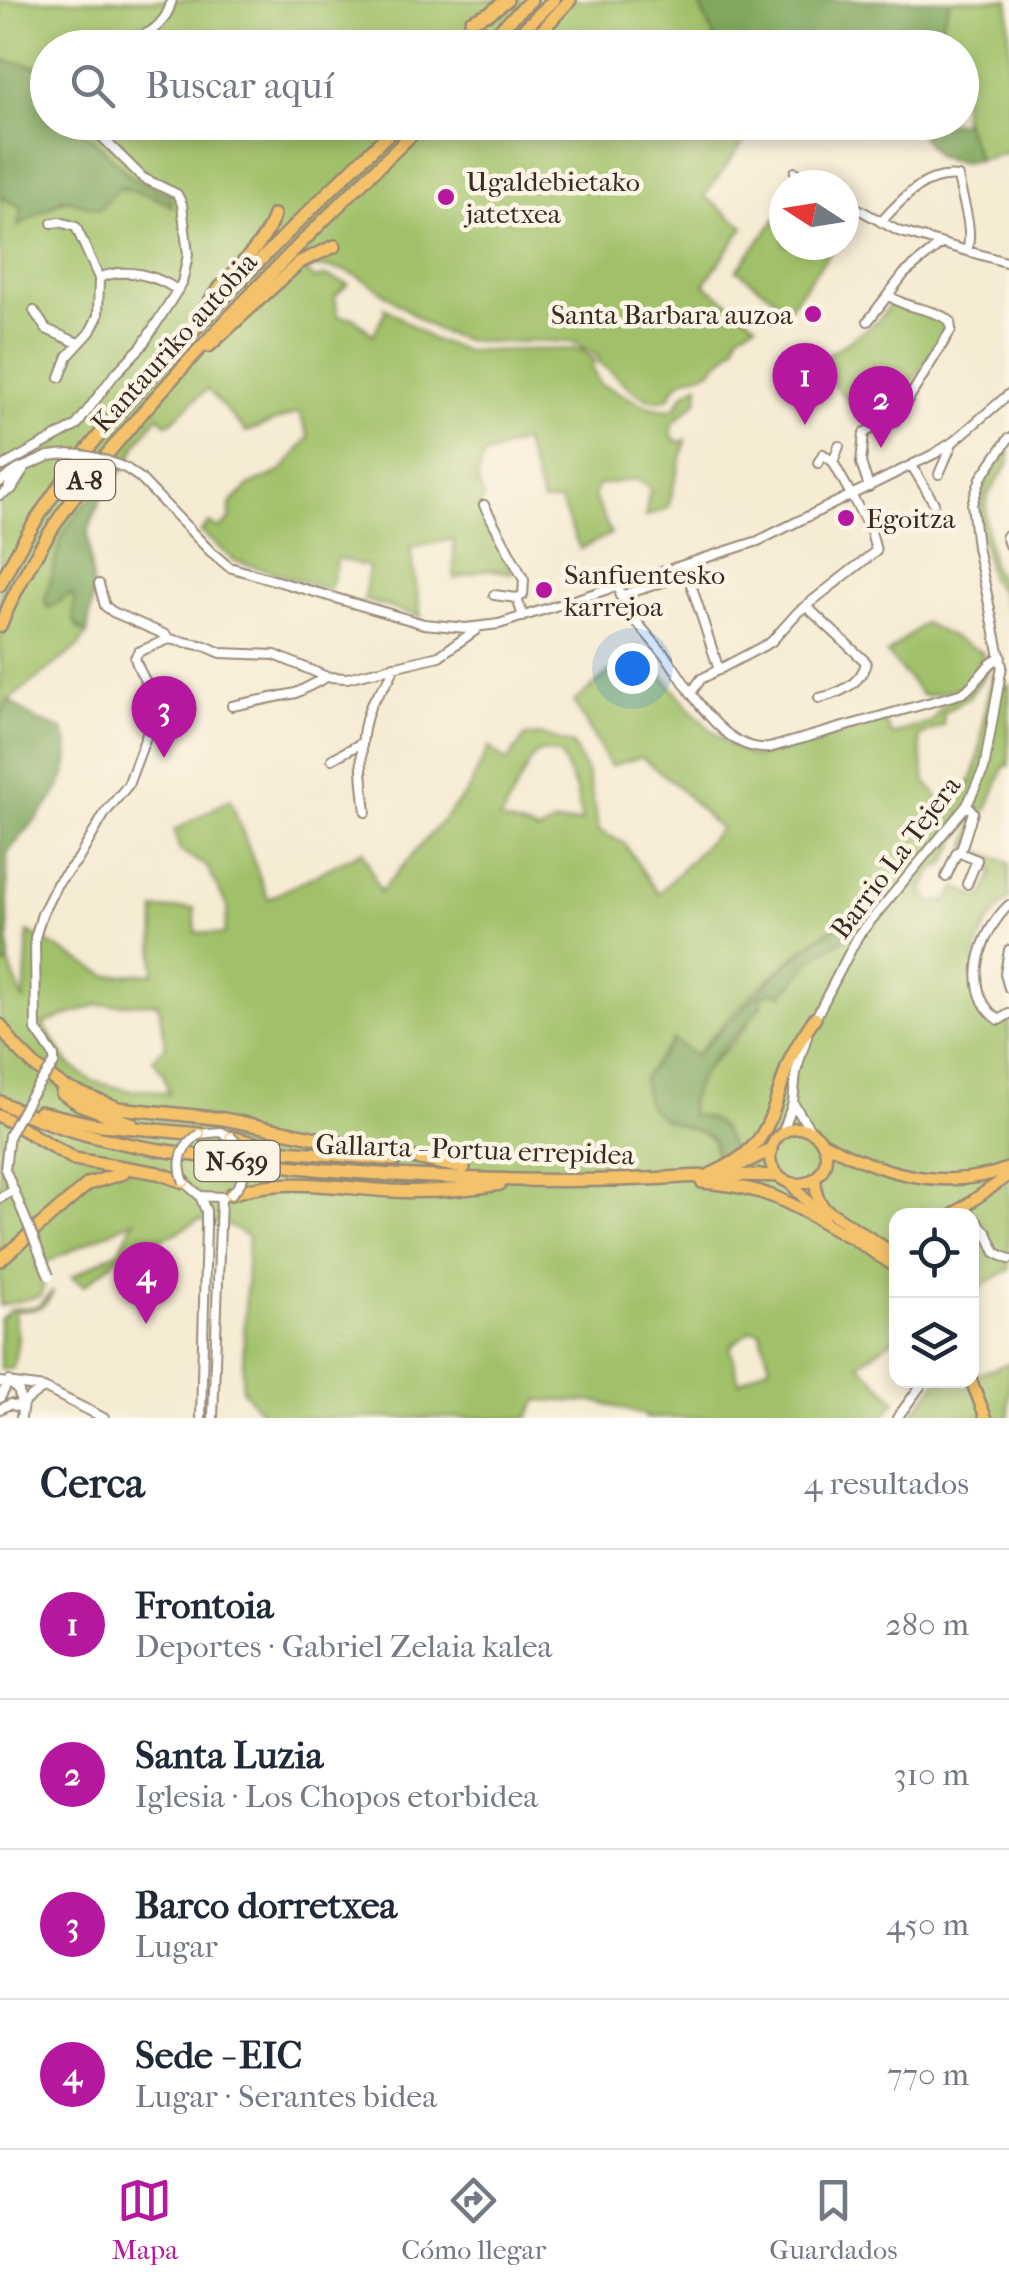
<!DOCTYPE html>
<html lang="es">
<meta charset="utf-8">
<style>
body{margin:0;font-family:"IM FELL French Canon",serif;background:#f2f2f3;color:#1f2937}
.controls{position:absolute;right:30px;bottom:30px;display:grid;overflow:hidden;border-radius:20px;box-shadow:0 5px 15px #0003}
.controls button{width:90px;height:90px;display:grid;place-items:center;padding:0;border:0;border-bottom:2px solid #e0e1e3;background:#fff;color:#1f2937;font:50px sans-serif}
.compass{position:absolute;left:769px;top:170px;width:90px;height:90px;border-radius:50%;background:#fff;box-shadow:0 5px 15px #0003;rotate:282deg}
.you{position:absolute;left:632px;top:668px;width:35px;height:35px;margin:-25px;border:8px solid #fff;border-radius:50%;background:#1a73e8;box-shadow:0 0 0 15px #1a73e833}
.badge{display:grid;place-items:center;width:65px;height:65px;border-radius:50%;background:#b5179e;color:#fff;font-size:32px;font-weight:700}
.pin{position:absolute;translate:-50% -82px;filter:drop-shadow(0 2px 5px #0008)}
.pin::after{content:'';position:absolute;top:52px;width:35px;height:30px;background:inherit;clip-path:polygon(0 0,100% 0,50% 100%)}
.list{margin:0;padding:0;list-style:none}
h2{display:flex;justify-content:space-between;align-items:center;height:130px;margin:0;padding:0 40px;font-size:42px}
h2 small{font-size:32px;font-weight:400;color:#747a83}
.list li{display:grid;grid-template-columns:65px 1fr auto;gap:30px;align-items:center;box-sizing:border-box;height:150px;padding:0 40px;border-top:2px solid #e0e1e3}
.list b{display:block;font-size:38px;white-space:nowrap}
.list p{margin:0;font-size:32px;white-space:nowrap;color:#747a83}
.list em{font-size:32px;font-style:normal;color:#747a83}
.icon{flex:none;width:55px;height:55px;fill:none;stroke:currentColor;stroke-width:2;stroke-linecap:round;stroke-linejoin:round}
.map{position:relative;flex:none;width:1009px;height:1418px;overflow:hidden}
.search{position:absolute;background:#fff;box-shadow:0 5px 15px #0003;left:30px;right:30px;top:30px;height:110px;display:flex;align-items:center;gap:25px;box-sizing:border-box;padding:0 35px;border-radius:55px;color:#747a83;font-size:38px}
.sheet{height:730px;background:#fff}
nav{display:flex;justify-content:space-around;align-items:center;box-sizing:border-box;height:140px;border-top:2px solid #e0e1e3;background:#fff;font-size:28px;color:#747a83}
nav a{display:grid;justify-items:center;gap:5px}
nav .on{color:#b5179e}
.map>svg:first-child{display:block}
.green{fill:#a0c169;stroke:#6e7644;stroke-width:2.5;fill-rule:evenodd}
.forest{fill:#80a75d;stroke:#5e683e;stroke-width:2.5}
.lines{fill:none;stroke-linecap:round;stroke-linejoin:round}
.minor-casing{stroke:#988a78;stroke-width:12}
.major-casing{stroke:#988a78;stroke-width:15}
.highway-casing{stroke:#988a78;stroke-width:16}
.minor{stroke:#fff;stroke-width:8}
.major{stroke:#f4c26a;stroke-width:10}
.highway{stroke:#f4c26a;stroke-width:11}
.minor-bridge-casing{stroke:#988a78;stroke-width:12;stroke-linecap:butt}
.minor-bridge{stroke:#fff;stroke-width:8}
.poi-dot{fill:#b5179e;stroke:#fcf5e5;stroke-width:4}
.labels{text-anchor:middle;stroke-width:9;stroke-linejoin:round;paint-order:stroke}
.shield{fill:#fcf5e5;stroke:#75675a;stroke-width:2.5}
.shield-label{font-size:25px;font-weight:bold;fill:#3b2a1e}
.poi-label{font-size:28px;fill:#3b2a1e;stroke:#fcf5e5;text-anchor:start}
.street-label{font-size:28px;fill:#3b2a1e;stroke:#fcf5e5}
</style>
<div class="map">
<svg width="1009" height="1418" viewBox="0 0 1009 1418">
<rect width="100%" height="100%" fill="#fcf5e5"/>
<filter id="ink" filterUnits="userSpaceOnUse"><feTurbulence type="fractalNoise" baseFrequency=".01" numOctaves="2"/><feDisplacementMap in="SourceGraphic" scale="20" xChannelSelector="R" yChannelSelector="G"/><feConvolveMatrix kernelMatrix="1 2 1 2 8 2 1 2 1" color-interpolation-filters="sRGB"/></filter>
<filter id="wash" filterUnits="userSpaceOnUse"><feTurbulence type="fractalNoise" baseFrequency=".0048" numOctaves="4" result="noise"/><feDisplacementMap in="SourceGraphic" scale="40" xChannelSelector="R" yChannelSelector="G"/><feGaussianBlur stdDeviation="2.25" result="paint"/><feColorMatrix in="noise" values="0 0 0 0 0 0 0 0 0 0 0 0 0 0 0 0 0 1.4 0 .05"/><feComposite in="paint" operator="in"/></filter>
<g filter="url(#wash)">
<rect width="100%" height="100%" fill="#f6ebd3"/>
<path class="green" d="M 0,0 L 697,0 L 719,47 L 48,48 L 47,68 L 0,60 Z
M 949,0 L 1009,0 L 1009,152 L 978,160 L 962,115 L 962,48 L 933,48 Z
M 76,123 L 749,123 L 752,131 L 704,196 L 744,227 L 704,284 L 756,323 L 739,333 L 735,346 L 710,371 L 686,378 L 678,383 L 668,399 C 638,406 622,376 599,363 L 598,356 L 576,343 C 532,336 482,352 439,331 C 396,310 358,255 305,270 L 315,279 L 326,276 L 348,284 L 335,296 L 338,316 L 354,318 L 373,335 L 385,312 L 384,307 L 431,339 L 465,351 L 581,349 L 594,359 L 592,369 L 600,385 C 626,392 645,413 674,409 L 684,394 L 699,384 L 698,400 L 673,423 L 671,435 L 678,442 L 686,440 L 668,508 L 645,517 L 650,488 L 636,479 L 598,485 L 594,497 L 611,534 L 580,549 L 560,501 L 543,502 L 523,441 L 483,457 L 477,479 L 484,498 L 480,505 L 513,573 L 487,569 L 454,579 L 454,539 L 410,548 L 421,617 L 364,600 L 369,567 L 337,558 L 330,590 L 233,560 L 201,532 L 209,523 L 219,529 L 230,520 L 230,504 L 250,485 L 282,471 L 309,437 L 299,412 L 246,432 L 207,389 L 168,424 L 158,416 L 137,444 L 127,466 L 80,509 L 62,536 L 45,601 L 70,594 L 75,601 L 77,628 L 87,634 L 79,646 L 9,700 L 0,716 L 0,197 L 23,207 L 19,225 C 69,194 115,172 171,206 L 170,195 L 130,176 Z
M 784,208 L 784,245 L 836,245 L 788,308 L 737,270 Z
M 892,301 L 939,315 L 946,322 L 946,331 L 896,406 L 879,414 L 860,415 L 818,367 L 820,360 L 878,321 Z
M 1009,446 L 1009,463 L 988,495 L 985,519 L 992,565 L 1007,592 L 1005,608 L 1002,593 L 990,579 L 978,517 L 985,483 Z
M 924,623 L 983,653 C 977,687 953,691 923,696 L 887,654 Z
M 640,647 C 673,686 706,740 756,758 L 883,719 L 892,735 L 931,722 L 945,702 L 987,671 L 969,697 L 944,713 L 943,725 L 919,737 L 925,781 L 951,813 C 993,763 974,723 996,671 L 1005,688 L 1009,684 L 1009,766 L 1005,765 L 971,847 L 1009,863 L 1009,899 C 969,937 966,974 992,1021 L 1002,1023 L 1009,1018 L 1009,1270 L 982,1285 L 972,1309 L 972,1216 L 896,1216 L 896,1337 L 859,1364 L 896,1400 L 884,1418 L 646,1418 L 643,1414 L 598,1402 L 538,1400 L 528,1418 L 266,1418 L 242,1389 L 248,1237 L 224,1223 L 210,1225 L 210,1221 L 198,1220 L 176,1233 L 124,1253 L 84,1286 L 72,1277 L 120,1250 L 134,1220 L 37,1267 L 44,1284 L 40,1296 L 0,1306 L 0,966 L 9,964 L 24,1002 L 28,932 L 108,976 L 154,973 L 155,910 L 194,908 L 196,932 L 224,935 L 228,908 L 207,867 L 180,851 L 174,831 L 230,799 L 268,899 L 363,851 L 380,892 L 468,791 L 489,747 L 507,762 L 525,736 L 542,735 L 573,745 L 588,776 L 599,831 L 624,843 L 658,894 L 720,829 L 674,783 L 641,757 L 610,766 L 574,702 ZM 541,751 L 560,754 L 576,790 L 582,822 L 553,824 L 539,832 L 500,820 L 532,758 ZM 974,807 L 977,815 L 966,849 L 987,860 L 985,867 L 994,871 L 982,899 L 957,887 L 947,901 L 931,903 L 923,891 C 928,877 931,868 945,864 ZM 869,911 L 855,932 L 816,956 L 790,987 L 760,996 C 756,1005 753,1016 747,1025 C 727,1056 687,1071 690,1115 L 732,1153 L 716,1158 C 717,1138 705,1131 687,1128 L 673,1041 L 695,1056 C 729,1014 818,924 869,911 ZM 158,1003 L 166,1045 L 153,1059 L 163,1073 L 169,1094 L 146,1089 L 132,1091 L 92,1081 L 69,1064 L 43,1024 L 97,1005 ZM 750,1330 L 760,1331 L 770,1365 L 739,1382 L 730,1347 Z
M 53,1291 C 46,1311 32,1310 14,1311 L 18,1338 L 13,1368 L 0,1369 L 0,1319 L 12,1309 L 37,1307 Z
M 1009,1363 L 1009,1418 L 910,1418 L 938,1381 L 972,1380 L 972,1364 L 976,1375 Z"/>
<path class="forest" d="M 697,0 L 949,0 L 950,1 L 933,47 L 719,48 Z
M 0,60 L 47,68 L 48,122 L 76,123 L 130,176 L 170,195 L 172,206 L 156,197 L 120,187 L 99,209 L 63,198 L 18,226 L 22,207 L 0,197 Z
M 962,115 L 978,160 L 963,163 L 936,156 L 912,123 L 962,122 Z
M 106,485 L 88,532 L 93,595 L 87,634 C 71,625 72,617 75,601 L 71,594 L 48,609 L 45,600 L 62,536 L 80,509 Z
M 9,700 L 35,720 L 63,730 C 87,778 33,819 7,854 L 9,964 L 0,966 L 0,716 Z
M 870,910 L 855,932 L 816,956 L 782,995 L 775,991 L 761,996 L 762,1005 C 738,1037 687,1072 690,1114 C 717,1119 725,1126 732,1153 L 716,1159 L 713,1140 C 695,1124 661,1128 648,1104 C 644,1098 644,1085 643,1078 L 673,1040 L 695,1056 L 790,961 L 848,916 Z"/>
</g>
<g filter="url(#ink)">
<g class="lines">
<g class="minor-casing">
<path id="minor" d="M 108,48 C 138,37 163,35 172,0
M 795,172 L 817,185
M 844,201 L 898,231 L 1009,263
M 881,222 C 902,199 924,173 958,177 C 962,199 974,230 967,251
M 52,223 L 60,222 L 76,227 L 99,278 L 98,316 L 90,332 L 68,356 L 60,377
M 99,278 C 124,267 156,275 177,290
M 34,311 L 46,329 L 78,343
M 868,321 L 904,274 L 941,244
M 839,446 L 833,462 L 871,531 L 876,551 L 798,612 L 771,642 L 701,679 L 691,693 C 709,718 735,751 769,748 L 963,693 C 979,682 984,665 1001,656
M 818,463 L 823,454 L 833,462
M 3,466 L 76,426 L 114,375 L 142,346 L 182,283 L 188,255 L 182,204 L 177,194 L 143,178 L 87,122
M 912,466 L 934,503
M 127,469 L 140,478 L 210,551 L 229,567 L 424,624 L 466,628 L 499,624 L 758,541 L 934,454 L 953,442 L 1009,394
M 939,474 L 951,446
M 0,482 L 17,470 L 49,456
M 869,487 L 861,463 L 864,433 L 878,425 L 895,421 L 951,330 L 950,321 C 932,307 906,310 889,295
M 8,490 L 12,474
M 0,495 L 12,489 L 24,469
M 484,505 L 524,580 L 523,595 L 517,598
M 1006,536 L 1009,545
M 685,566 L 719,670
M 99,584 L 105,606 L 113,612 L 166,635 L 169,639
M 618,587 L 629,613 L 669,660 L 691,693
M 494,595 L 517,598 L 523,617
M 620,596 L 675,578 L 673,570
M 806,606 L 866,662 C 862,684 838,694 819,698
M 232,706 L 296,693 L 327,677
M 332,759 L 360,744
M 366,812 C 362,776 357,741 370,707 C 376,692 392,682 394,666
M 960,853 L 973,812 L 967,805
M 946,877 L 957,852 L 977,860 L 967,884
M 1009,905 C 980,932 960,992 999,1020 L 1009,1014
M 1009,950 L 1005,974 L 1009,988
M 815,1019 L 858,936 L 967,805 L 984,769 L 1002,666 L 977,547 L 972,504 L 981,478 L 1009,438
M 54,1064 L 54,1056 L 36,1030 L 35,938 L 42,914 L 57,884 L 79,858 L 105,813 L 128,785 L 156,710 C 155,691 140,677 135,658 L 138,652 L 169,639 L 205,646 L 221,653 L 275,655 L 327,677 L 347,678 L 439,656 L 476,630
M 793,1103 L 811,1131
M 199,1134 L 220,1132 L 231,1137
M 782,1134 L 793,1103 L 796,1072 L 807,1036
M 9,1135 L 5,1169 L 19,1203
M 184,1182 L 200,1196 L 223,1197
M 200,1196 L 206,1211 L 206,1227 L 201,1418
M 0,1198 L 14,1190
M 964,1207 L 987,1233 L 996,1253 L 1009,1259
M 0,1382 L 44,1388 L 104,1418
M 0,1398 L 9,1381 L 19,1392 L 21,1408 L 10,1404 L 0,1409
M 21,1418 L 23,1403 L 43,1388
M 213,1418 L 221,1198
M 897,1418 L 925,1380"/>
</g>
<g class="major-casing">
<path id="major" d="M770 1156a28 28 0 1 1 56 0a28 28 0 1 1-56 0Z
M 821,1141 C 878,1173 946,1193 1009,1168
M 815,1178 L 817,1196 L 824,1208 L 896,1255
M 790,1183 L 823,1218
M 951,1216 L 1009,1175
M 841,1231 L 896,1267
M 971,1380 L 986,1418"/>
</g>
<g class="highway-casing">
<path id="highway" d="M 471,21 L 491,12 L 507,0
M 480,48 L 531,0
M 504,48 L 554,0
M 526,48 L 570,0
M 200,321 C 214,279 261,258 274,215
M 209,346 L 300,262 L 335,246
M 0,585 C 43,494 111,419 179,346 C 250,269 324,195 401,122
M 0,626 C 44,521 118,438 194,355 C 268,274 345,198 425,122
M 0,1025 L 17,1049
M 14,1045 L 36,1067 L 64,1087 L 118,1108 L 224,1119 L 464,1168
M 62,1093 L 79,1104 L 132,1124
M 0,1102 C 77,1141 164,1152 249,1162 C 369,1176 491,1182 612,1180 C 667,1179 723,1173 778,1176
M 40,1112 L 92,1124 L 199,1134
M 0,1116 L 74,1159 L 158,1173 L 184,1182
M 231,1137 L 285,1151 L 396,1160
M 735,1167 L 771,1150
M 711,1174 C 770,1149 769,1119 788,1065 C 794,1048 805,1033 815,1018
M 702,1182 C 768,1187 790,1203 846,1235
M 231,1194 C 284,1176 337,1188 392,1191 C 428,1193 464,1190 500,1184
M 0,1260 L 88,1184 L 123,1173"/>
</g>
<use href="#minor" class="minor"/>
<use href="#major" class="major"/>
<use href="#highway" class="highway"/>
<g class="minor-bridge-casing">
<path id="minor-bridge" d="M 49,456 C 78,451 101,457 127,469
M 9,1135 L 30,1097 L 54,1064
M 184,1182 C 176,1162 181,1147 199,1134
M 231,1194 C 250,1176 250,1154 231,1137
M 19,1203 L 49,1276"/>
</g>
<use href="#minor-bridge" class="minor-bridge"/>
</g>
</g>
<g class="poi-dot">
<circle cx="446" cy="197" r="10"/>
<circle cx="813" cy="314" r="10"/>
<circle cx="846" cy="518" r="10"/>
<circle cx="544" cy="590" r="10"/>
</g>
<g class="labels">
<g class="shield">
<rect x="55" y="460" width="60" height="40" rx="8"/>
<rect x="194.5" y="1141" width="85" height="40" rx="8"/>
</g>
<g class="shield-label">
<text x="85" y="489">A-8</text>
<text x="237" y="1170">N-639</text>
</g>
<g class="poi-label">
<text x="466" y="191">Ugaldebietako<tspan x="466" dy="32">jatetxea</tspan></text>
<text x="793" y="324" text-anchor="end">Santa Barbara auzoa</text>
<text x="866" y="528">Egoitza</text>
<text x="564" y="584">Sanfuentesko<tspan x="564" dy="32">karrejoa</tspan></text>
</g>
<g class="street-label">
<text transform="translate(174 342) rotate(-48)" y="10">Kantauriko autobia</text>
<text transform="translate(895 857) rotate(-53)" y="10">Barrio La Tejera</text>
<text transform="translate(475 1149) rotate(2)" y="10">Gallarta - Portua errepidea</text>
</g>
</g>
</svg>
<div class="controls">
<button><svg class="icon" aria-label="locate" viewBox="0 0 24 24"><circle cx="12" cy="12" r="6"/><path d="M12 2v4M12 18v4M2 12h4M18 12h4"/></svg></button>
<button><svg class="icon" aria-label="layers" viewBox="0 0 24 24"><path d="M12 4l9 5-9 5-9-5zM3 14l9 5 9-5"/></svg></button>
</div>
<svg class="compass" viewBox="-18 -18 36 36"><path d="M0-13l5 13h-10z" fill="#e53935"/><path d="M0 13l5-13h-10z" fill="#747a83"/></svg>
<div class="you"></div>
<div class="pin badge" style="left:805px;top:425px">1</div>
<div class="pin badge" style="left:881px;top:448px">2</div>
<div class="pin badge" style="left:164px;top:758px">3</div>
<div class="pin badge" style="left:146px;top:1324px">4</div>
<div class="search"><svg class="icon" aria-label="search" viewBox="0 0 24 24"><circle cx="10" cy="10" r="6"/><path d="M15 15l6 6"/></svg>Buscar aquí</div>
</div>
<section class="sheet">
<h2>Cerca<small>4 resultados</small></h2>
<ul class="list">
<li><span class="badge">1</span><div><b>Frontoia</b><p>Deportes · Gabriel Zelaia kalea</p></div><em>280 m</em></li>
<li><span class="badge">2</span><div><b>Santa Luzia</b><p>Iglesia · Los Chopos etorbidea</p></div><em>310 m</em></li>
<li><span class="badge">3</span><div><b>Barco dorretxea</b><p>Lugar</p></div><em>450 m</em></li>
<li><span class="badge">4</span><div><b>Sede - EIC</b><p>Lugar · Serantes bidea</p></div><em>770 m</em></li>
</ul>
</section>
<nav>
<a class="on"><svg class="icon" aria-label="map" viewBox="0 0 24 24"><path d="M3 6l6-2 6 2 6-2v14l-6 2-6-2-6 2zM9 4v14M15 6v14"/></svg>Mapa</a>
<a><svg class="icon" aria-label="directions" viewBox="0 0 24 24"><path d="M12 3l9 9-9 9-9-9zM9 14v-3h6M13 9l2 2-2 2"/></svg>Cómo llegar</a>
<a><svg class="icon" aria-label="saved" viewBox="0 0 24 24"><path d="M7 4h10v16l-5-4-5 4z"/></svg>Guardados</a>
</nav>
